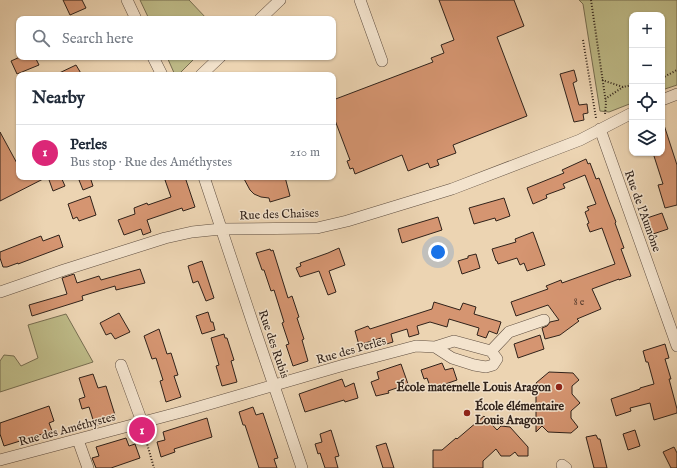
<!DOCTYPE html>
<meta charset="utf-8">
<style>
body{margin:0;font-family:"IM FELL English",serif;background:#f6f6f7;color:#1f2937}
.controls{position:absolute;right:12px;top:12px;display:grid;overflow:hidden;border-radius:8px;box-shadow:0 1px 3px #0004}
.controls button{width:36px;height:36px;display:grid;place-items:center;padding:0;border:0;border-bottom:1px solid #e0e1e3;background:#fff;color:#1f2937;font:20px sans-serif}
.you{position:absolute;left:438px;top:252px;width:14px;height:14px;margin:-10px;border:3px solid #fff;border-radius:50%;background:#1a73e8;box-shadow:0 0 0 6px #1a73e833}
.badge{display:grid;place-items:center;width:26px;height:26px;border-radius:50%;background:#db2777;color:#fff;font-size:13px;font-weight:700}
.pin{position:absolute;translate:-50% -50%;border:2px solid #fff;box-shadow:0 1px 4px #0006}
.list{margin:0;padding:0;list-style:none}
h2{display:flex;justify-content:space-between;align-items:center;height:52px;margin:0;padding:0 16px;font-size:17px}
h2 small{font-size:13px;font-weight:400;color:#747a83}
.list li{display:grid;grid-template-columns:26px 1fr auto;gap:12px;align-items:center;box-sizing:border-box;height:56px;padding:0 16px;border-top:1px solid #e0e1e3}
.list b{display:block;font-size:15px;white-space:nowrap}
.list p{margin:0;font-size:13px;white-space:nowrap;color:#747a83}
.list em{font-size:13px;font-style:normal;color:#747a83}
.icon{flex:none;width:22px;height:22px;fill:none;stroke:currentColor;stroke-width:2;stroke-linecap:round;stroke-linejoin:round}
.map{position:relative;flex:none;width:677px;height:468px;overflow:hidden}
.search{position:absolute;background:#fff;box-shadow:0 1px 3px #0004;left:16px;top:16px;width:320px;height:44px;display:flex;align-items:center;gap:10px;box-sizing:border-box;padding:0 14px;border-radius:8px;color:#747a83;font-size:15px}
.panel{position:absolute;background:#fff;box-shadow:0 1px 3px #0004;left:16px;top:72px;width:320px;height:108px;border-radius:8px}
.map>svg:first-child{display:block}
.green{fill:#bebb88;stroke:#776e51}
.building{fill:#d59571;stroke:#30221a}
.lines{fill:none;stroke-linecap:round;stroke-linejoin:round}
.minor-casing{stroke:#5f4e40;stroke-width:12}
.path{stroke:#30221a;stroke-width:2;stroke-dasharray:1 2;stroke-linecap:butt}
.minor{stroke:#f3e3cd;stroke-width:11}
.poi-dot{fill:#8f2418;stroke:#f3e3cd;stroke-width:1.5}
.labels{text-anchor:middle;stroke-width:3;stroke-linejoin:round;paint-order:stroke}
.number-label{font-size:10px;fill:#593f30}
.street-label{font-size:12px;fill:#30221a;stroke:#f3e3cd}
.poi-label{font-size:12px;font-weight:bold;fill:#30221a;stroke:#f3e3cd;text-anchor:end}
</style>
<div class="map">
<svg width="677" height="468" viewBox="0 0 677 468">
<rect width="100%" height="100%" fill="#ecd4b2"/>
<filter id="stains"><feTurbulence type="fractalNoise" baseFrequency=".005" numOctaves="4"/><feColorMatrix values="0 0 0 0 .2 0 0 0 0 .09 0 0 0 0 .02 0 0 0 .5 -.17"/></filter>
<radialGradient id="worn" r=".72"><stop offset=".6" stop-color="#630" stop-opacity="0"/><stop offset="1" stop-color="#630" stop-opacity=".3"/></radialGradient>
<path class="green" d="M 140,0 L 189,0 L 207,19 L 149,19 Z
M 579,0 L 677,0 L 677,85 L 662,90 L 662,15 L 632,15 L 632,103 L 609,112 L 600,111 L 583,4 Z
M 167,57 L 196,57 L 178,75 L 175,75 Z
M 66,314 L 93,362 L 0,392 L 0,361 L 4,355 L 14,356 L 21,366 L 38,358 L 28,325 Z"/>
<path class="building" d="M 63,0 L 82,0 L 86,8 L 70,15 Z
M 439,0 L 514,0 L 524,26 L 497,37 L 527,116 L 453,145 L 456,153 L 437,160 L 439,165 L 430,168 L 428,163 L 408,171 L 402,155 L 355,174 L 353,168 L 350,169 L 347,161 L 350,160 L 333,115 L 333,100 L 433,62 L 431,58 L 444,53 L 441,45 L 454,40 Z
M 20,57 L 35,57 L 39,65 L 17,74 L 11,61 Z
M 76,65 L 82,75 L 55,75 Z
M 574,70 L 577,81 L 573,83 L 579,105 L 587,104 L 588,113 L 583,114 L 584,120 L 574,122 L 560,74 Z
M 662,125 L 664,125 L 677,165 L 677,205 L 665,208 L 658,185 L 663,184 L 653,153 L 662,153 Z
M 0,132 L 19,167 L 19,177 L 47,177 L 0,201 Z
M 586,159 L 588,164 L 590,163 L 596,179 L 599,178 L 608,202 L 616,222 L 615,223 L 624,248 L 621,249 L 631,276 L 619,280 L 619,279 L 592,289 L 601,309 L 577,319 L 579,321 L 560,335 L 545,339 L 542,328 L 547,326 L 550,322 L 559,320 L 548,305 L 516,316 L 511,302 L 548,289 L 546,286 L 561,280 L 562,283 L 615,264 L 602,228 L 590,232 L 587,224 L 589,223 L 585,212 L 589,210 L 587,207 L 596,204 L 585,175 L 563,184 L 565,188 L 546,195 L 547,198 L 533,204 L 527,188 L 564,173 L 562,170 Z
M 48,177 L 61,177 L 65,186 L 53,191 Z
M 87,177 L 90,177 L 93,186 L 83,190 L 79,180 Z
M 173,177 L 185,177 L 195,207 L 183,211 L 182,208 L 147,220 L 151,232 L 143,235 L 141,229 L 124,235 L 118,220 L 135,214 L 134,208 L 147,203 L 148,205 L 171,197 L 165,180 Z
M 243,177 L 285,177 L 290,196 L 270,202 L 269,198 L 261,197 L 254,194 L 250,190 Z
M 90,196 L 96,215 L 79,221 L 77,217 L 73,219 L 68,204 Z
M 504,198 L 510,216 L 496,221 L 495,218 L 474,224 L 469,208 Z
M 662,213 L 668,229 L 653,234 L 647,218 Z
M 438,217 L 442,230 L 402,243 L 398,229 Z
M 533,232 L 545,265 L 527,271 L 524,263 L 520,265 L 517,258 L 498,264 L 497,261 L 496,261 L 492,249 L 516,242 L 515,239 Z
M 59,235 L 63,247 L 18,264 L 18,263 L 7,267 L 3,267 L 0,258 L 0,252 L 41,236 L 43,241 Z
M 339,248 L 345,265 L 329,271 L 336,292 L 328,295 L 319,271 L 300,277 L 296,268 L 301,266 L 300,263 L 328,253 Z
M 270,249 L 271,251 L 273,250 L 288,298 L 292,296 L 299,317 L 297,318 L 304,339 L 302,340 L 308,361 L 293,366 L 286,345 L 289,344 L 282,323 L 284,322 L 274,290 L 271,291 L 264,270 L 262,270 L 256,253 Z
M 476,254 L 480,268 L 462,274 L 458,261 L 468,258 L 468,256 Z
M 202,261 L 214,298 L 206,301 L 198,281 L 193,283 L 188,266 Z
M 140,269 L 145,283 L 116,290 L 115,286 L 82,296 L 83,300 L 32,316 L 29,305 L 67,294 L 62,278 L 74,274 L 77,283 L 99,276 L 101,280 Z
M 434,302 L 460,310 L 463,303 L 476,307 L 474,314 L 501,322 L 497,334 L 489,331 L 486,338 L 477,335 L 479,328 L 449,319 L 447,327 L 430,322 L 417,326 L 419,334 L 409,337 L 407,329 L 391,334 L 393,342 L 383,345 L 381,338 L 359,345 L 355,331 L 368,326 L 370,329 L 432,309 Z
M 208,312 L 211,322 L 213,322 L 215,330 L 202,334 L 196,316 Z
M 119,313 L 130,332 L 115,339 L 111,333 L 106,335 L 100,323 Z
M 159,329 L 167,354 L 171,353 L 178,375 L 174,376 L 181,397 L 166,402 L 160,381 L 163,380 L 156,358 L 152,359 L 144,336 Z
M 224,334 L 225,338 L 227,338 L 234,360 L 231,361 L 237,382 L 222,386 L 216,366 L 219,365 L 211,338 Z
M 540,335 L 544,349 L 518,358 L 514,344 Z
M 665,344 L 669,358 L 665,359 L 671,379 L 669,379 L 677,409 L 677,413 L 654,420 L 650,403 L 630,408 L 631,411 L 616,416 L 611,399 L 640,389 L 640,388 L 654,384 L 648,362 L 646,362 L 643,351 Z
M 442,363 L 445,370 L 453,368 L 457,380 L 431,389 L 427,378 L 424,379 L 421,370 Z
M 401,364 L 408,384 L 388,391 L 389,393 L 376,396 L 371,382 L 379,379 L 377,372 Z
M 549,372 L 573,373 L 579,380 L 572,386 L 572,394 L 580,403 L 571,411 L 571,418 L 578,427 L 571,433 L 548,432 L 542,426 L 536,432 L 536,383 Z
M 93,374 L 98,388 L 106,386 L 115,415 L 108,417 L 109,421 L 95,426 L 89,407 L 82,409 L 79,399 L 85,397 L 79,378 Z
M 342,379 L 345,387 L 354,383 L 358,398 L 345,402 L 344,400 L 305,412 L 299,394 Z
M 49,406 L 54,421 L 49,423 L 52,431 L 4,446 L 0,434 L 0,423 Z
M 253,407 L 256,415 L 263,413 L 278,458 L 274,459 L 277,468 L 259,468 L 245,425 L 243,425 L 239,412 Z
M 484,416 L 497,430 L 501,426 L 510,427 L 528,447 L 528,456 L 518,456 L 515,452 L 510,456 L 501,456 L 496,449 L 483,461 L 483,468 L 433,468 L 433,450 L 442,450 L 456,438 L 457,439 Z
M 207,418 L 212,437 L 174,449 L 175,452 L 161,457 L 157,442 L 165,440 L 163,432 Z
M 331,430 L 339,456 L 335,457 L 338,468 L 325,468 L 320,453 L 318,454 L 315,444 L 322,442 L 320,434 Z
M 635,430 L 640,446 L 628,450 L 623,434 Z
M 596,435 L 598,439 L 600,439 L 607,468 L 594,468 L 586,437 Z
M 126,438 L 129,446 L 135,444 L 140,458 L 111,468 L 96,468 L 92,458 L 99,456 L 96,447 Z
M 386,443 L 394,468 L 383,468 L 376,446 Z
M 674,447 L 677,453 L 677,468 L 671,468 L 663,452 Z"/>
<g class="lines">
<g class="minor-casing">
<path id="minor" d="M 127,0 L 136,19
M 360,0 L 382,61
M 260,19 L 280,0
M 153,57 L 162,75
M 201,75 L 220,57
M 662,100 L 677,94
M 600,129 L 677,346
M 204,177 L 255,330 L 302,468
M 0,292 L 64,270 L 165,238 L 192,232 L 221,229 L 317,228 L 347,221 L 452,189 L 580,140 L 632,113
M 491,351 L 509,332 L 544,320
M 121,365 L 142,422
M 78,440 L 88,468
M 0,460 L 185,411 L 344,365 L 416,346 L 435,347 L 454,341 L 491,351 L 497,359 L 493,365 L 486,367 L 474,365 L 452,358 L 435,347
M 562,465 L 566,468"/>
</g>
<path class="path" d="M 591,0 L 606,103 L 605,114
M 583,40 L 596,118
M 662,78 L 677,70
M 602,80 L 623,87 L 632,85
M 605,99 L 623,87
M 144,433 L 154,468"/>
<use href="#minor" class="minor"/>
</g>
<g class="poi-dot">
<circle cx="559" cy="387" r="4"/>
<circle cx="467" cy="413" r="4"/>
</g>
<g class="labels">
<g class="number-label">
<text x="579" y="305">8 e</text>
</g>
<g class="street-label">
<text transform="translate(643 211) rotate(70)" y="4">Rue de l'Aumône</text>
<text transform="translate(279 214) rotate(-2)" y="4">Rue des Chaises</text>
<text transform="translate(274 344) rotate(71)" y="4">Rue des Rubis</text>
<text transform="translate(351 350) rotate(-16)" y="4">Rue des Perles</text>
<text transform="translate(67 429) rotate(-15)" y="4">Rue des Améthystes</text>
</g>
<g class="poi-label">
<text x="551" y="391">École maternelle Louis Aragon</text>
<text x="475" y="410" text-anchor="start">École élémentaire<tspan x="475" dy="14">Louis Aragon</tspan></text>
</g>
</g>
<rect width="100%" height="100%" filter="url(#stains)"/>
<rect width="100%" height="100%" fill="url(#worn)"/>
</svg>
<div class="controls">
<button>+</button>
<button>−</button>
<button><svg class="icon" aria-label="locate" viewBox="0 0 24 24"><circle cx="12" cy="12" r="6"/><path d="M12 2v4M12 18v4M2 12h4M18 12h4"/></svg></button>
<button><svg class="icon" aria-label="layers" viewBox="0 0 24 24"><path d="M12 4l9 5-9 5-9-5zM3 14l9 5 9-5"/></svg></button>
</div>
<div class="you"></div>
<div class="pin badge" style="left:142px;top:430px">1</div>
<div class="search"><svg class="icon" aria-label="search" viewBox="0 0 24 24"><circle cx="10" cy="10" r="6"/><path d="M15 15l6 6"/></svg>Search here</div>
<section class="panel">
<h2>Nearby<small></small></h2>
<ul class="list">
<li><span class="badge">1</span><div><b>Perles</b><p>Bus stop · Rue des Améthystes</p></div><em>210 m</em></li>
</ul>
</section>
</div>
